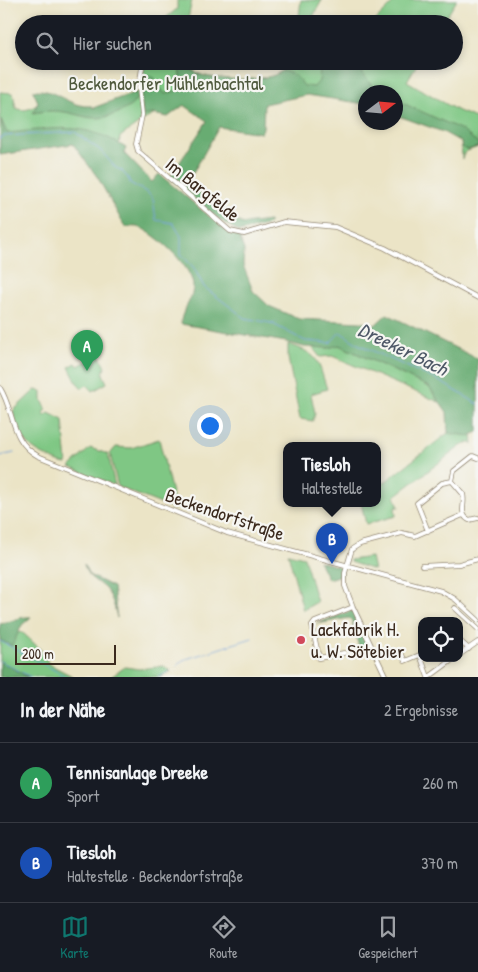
<!DOCTYPE html>
<html lang="de">
<meta charset="utf-8">
<style>
body{margin:0;font-family:"Patrick Hand",sans-serif;background:#242831;color:#f1f3f6}
.controls{position:absolute;right:15px;bottom:15px;display:grid;overflow:hidden;border-radius:10px;box-shadow:0 2px 8px #0003}
.controls button{width:45px;height:45px;display:grid;place-items:center;padding:0;border:0;border-bottom:1px solid #363941;background:#171b24;color:#f1f3f6;font:25px sans-serif}
.compass{position:absolute;left:358px;top:85px;width:45px;height:45px;border-radius:50%;background:#171b24;box-shadow:0 2px 8px #0003;rotate:74deg}
.scale{position:absolute;left:15px;bottom:12px;width:101px;box-sizing:border-box;padding-left:5px;border:2px solid #3b2a1e;border-top:0;font-size:14px;line-height:18px;white-space:nowrap;color:#3b2a1e;-webkit-text-stroke:4px #f6f6f2;paint-order:stroke}
.you{position:absolute;left:209px;top:425px;width:18px;height:18px;margin:-12px;border:4px solid #fff;border-radius:50%;background:#1a73e8;box-shadow:0 0 0 8px #1a73e833}
.badge{display:grid;place-items:center;width:32px;height:32px;border-radius:50%;background:#0f766e;color:#fff;font-size:16px;font-weight:700}
.pin{position:absolute;translate:-50% -41px;filter:drop-shadow(0 1px 2px #0008)}
.pin::after{content:'';position:absolute;top:26px;width:18px;height:15px;background:inherit;clip-path:polygon(0 0,100% 0,50% 100%)}
.popup{position:absolute;left:283px;top:442px;width:98px;height:65px;box-sizing:border-box;display:grid;place-content:center;border-radius:10px;background:#171b24;filter:drop-shadow(0 1px 4px #0005);font-size:16px;white-space:nowrap;color:#9ea1a6}
.popup b{font-size:19px;color:#f1f3f6}
.popup::after{content:'';position:absolute;left:50%;top:100%;margin-left:-10px;border:10px solid transparent;border-top-color:#171b24}
.list{margin:0;padding:0;list-style:none}
h2{display:flex;justify-content:space-between;align-items:center;height:65px;margin:0;padding:0 20px;font-size:21px}
h2 small{font-size:16px;font-weight:400;color:#9ea1a6}
.list li{display:grid;grid-template-columns:32px 1fr auto;gap:15px;align-items:center;box-sizing:border-box;height:80px;padding:0 20px;border-top:1px solid #363941}
.list b{display:block;font-size:19px;white-space:nowrap}
.list p{margin:0;font-size:16px;white-space:nowrap;color:#9ea1a6}
.list em{font-size:16px;font-style:normal;color:#9ea1a6}
.icon{flex:none;width:28px;height:28px;fill:none;stroke:currentColor;stroke-width:2;stroke-linecap:round;stroke-linejoin:round}
.map{position:relative;flex:none;width:478px;height:677px;overflow:hidden}
.search{position:absolute;background:#171b24;box-shadow:0 2px 8px #0003;left:15px;right:15px;top:15px;height:55px;display:flex;align-items:center;gap:12px;box-sizing:border-box;padding:0 18px;border-radius:28px;color:#9ea1a6;font-size:19px}
.sheet{height:225px;background:#171b24}
nav{display:flex;justify-content:space-around;align-items:center;box-sizing:border-box;height:70px;border-top:1px solid #363941;background:#171b24;font-size:14px;color:#9ea1a6}
nav a{display:grid;justify-items:center;gap:2px}
nav .on{color:#0f766e}
.map>svg:first-child{display:block}
.green{fill:#7fc784;stroke:#5d7851}
.forest{fill:#67ac72;stroke:#516b48}
.lines{fill:none;stroke-linecap:round;stroke-linejoin:round}
.stream{stroke:#6a9cd5;stroke-width:1}
.minor-casing{stroke:#938772;stroke-width:5.5}
.minor{stroke:#fff;stroke-width:4}
.poi-dot{fill:#d1495b;stroke:#f6f6f2;stroke-width:2}
.labels{text-anchor:middle;stroke-width:4.5;stroke-linejoin:round;paint-order:stroke}
.park-label{font-size:19px;fill:#4f593d;stroke:#f6f6f2}
.street-label{font-size:19px;fill:#3b2a1e;stroke:#f6f6f2}
.poi-label{font-size:19px;fill:#3b2a1e;stroke:#f6f6f2;text-anchor:start}
.water-label{font-size:20px;font-style:italic;fill:#4e5867;stroke:#f6f6f2}
</style>
<div class="map">
<svg width="478" height="677" viewBox="0 0 478 677">
<rect width="100%" height="100%" fill="#f6f6f2"/>
<filter id="ink" filterUnits="userSpaceOnUse"><feTurbulence type="fractalNoise" baseFrequency=".02" numOctaves="2"/><feDisplacementMap in="SourceGraphic" scale="10" xChannelSelector="R" yChannelSelector="G"/><feConvolveMatrix kernelMatrix="1 2 1 2 8 2 1 2 1" color-interpolation-filters="sRGB"/></filter>
<filter id="wash" filterUnits="userSpaceOnUse"><feTurbulence type="fractalNoise" baseFrequency=".0096" numOctaves="4" result="noise"/><feDisplacementMap in="SourceGraphic" scale="20" xChannelSelector="R" yChannelSelector="G"/><feGaussianBlur stdDeviation="1.12" result="paint"/><feColorMatrix in="noise" values="0 0 0 0 0 0 0 0 0 0 0 0 0 0 0 0 0 1.4 0 .05"/><feComposite in="paint" operator="in"/></filter>
<g filter="url(#wash)">
<rect width="100%" height="100%" fill="#ebe4c6"/>
<path class="green" d="M 177,0 L 192,0 L 187,24 L 158,24 L 177,9 Z
M 301,0 L 322,0 L 309,24 L 298,24 Z
M 396,0 L 457,0 L 442,24 L 372,24 Z
M 144,61 L 186,61 C 195,86 254,80 276,76 L 281,73 L 285,61 L 313,61 L 317,66 L 326,68 L 341,61 L 419,61 L 407,81 L 458,111 L 478,119 L 478,147 L 465,152 L 462,159 L 461,141 L 439,129 L 396,115 L 396,92 L 366,92 L 365,104 L 350,100 L 312,94 L 186,100 L 145,119 L 120,137 L 119,147 L 76,141 L 0,153 L 0,92 L 13,93 L 16,108 C 23,112 32,109 39,103 L 95,108 L 143,90 Z
M 288,344 C 320,355 317,359 327,389 L 311,394 L 315,413 L 313,421 L 300,419 L 288,358 Z
M 335,345 L 339,345 L 429,387 L 439,402 L 332,356 L 320,357 L 312,347 L 329,348 Z
M 99,355 L 105,367 L 103,374 L 107,383 L 93,391 L 87,385 L 82,388 L 77,383 L 69,367 L 76,363 L 78,366 Z
M 35,390 L 42,391 L 42,400 L 47,410 L 43,412 L 45,416 L 49,413 L 63,420 L 67,464 C 61,464 54,460 48,457 C 26,448 18,434 13,411 Z
M 448,433 L 472,435 L 473,445 L 471,443 L 465,443 L 395,496 L 399,507 L 395,507 L 396,516 L 366,524 L 361,503 L 377,503 L 377,488 Z
M 159,439 L 176,510 L 118,487 L 110,454 L 116,447 L 131,448 Z
M 90,448 L 108,454 L 115,486 L 70,467 Z
M 288,553 L 304,557 L 317,602 L 303,610 Z
M 371,557 L 374,570 L 350,562 L 350,560 Z
M 0,628 L 23,633 L 40,649 L 49,664 L 74,677 L 0,677 Z
M 163,666 L 171,671 L 161,677 L 111,677 L 125,667 L 139,669 Z"/>
<path class="forest" d="M 178,61 L 186,61 C 188,67 191,70 196,73 C 209,80 271,83 281,71 C 292,72 298,77 304,86 L 314,87 L 319,81 L 320,67 C 333,67 339,61 353,61 L 374,88 L 381,92 L 366,92 L 365,104 L 307,95 L 264,104 L 263,128 L 261,133 L 219,127 L 190,178 L 189,185 L 236,221 L 244,224 L 269,221 L 269,224 L 239,232 L 217,218 L 170,177 L 207,121 L 184,105 L 168,117 L 152,114 L 143,116 L 141,91 L 143,75 L 152,76 L 165,94 L 182,89 Z
M 37,90 C 57,89 69,108 92,106 L 93,108 L 133,93 L 136,93 L 137,97 C 134,105 128,108 120,112 C 90,126 80,111 52,111 C 46,111 39,112 33,113 L 38,102 L 33,91 Z
M 396,100 L 460,129 L 478,143 L 478,147 L 467,150 L 462,147 L 461,142 L 443,132 L 396,115 Z
M 1,119 L 7,133 C 54,129 84,120 126,148 L 124,153 L 152,182 L 159,174 L 228,232 L 239,236 L 244,250 L 243,265 L 253,291 L 269,306 L 299,319 L 361,322 L 375,325 L 387,314 L 478,359 L 478,432 L 469,436 L 448,433 L 447,412 L 429,387 L 339,345 L 329,348 L 304,347 L 286,342 L 181,324 C 180,312 192,302 193,288 C 195,269 157,235 141,228 C 136,226 130,227 125,227 L 98,178 L 73,144 L 0,155 L 0,136 L 3,133 Z
M 319,561 L 340,567 L 341,575 L 328,579 Z
M 84,564 L 89,575 L 113,587 L 117,618 C 115,609 113,599 107,591 C 99,581 86,579 84,564 Z
M 350,611 L 353,611 L 372,650 L 360,652 L 352,621 L 349,618 L 316,624 Z
M 31,617 L 22,625 L 12,646 L 0,640 L 0,624 C 11,622 20,616 31,617 Z
M 0,661 L 28,677 L 0,677 Z"/>
<g class="lines">
<path class="stream" d="M 0,139 L 3,136 L 75,132 L 100,150 L 116,168 L 121,170 L 128,178 L 130,183 L 148,193 L 153,199 L 156,220 L 173,223 L 181,236 L 181,254 L 194,268 L 204,287 L 245,318 L 271,323 L 305,341 L 330,343 L 340,332 L 358,344 L 439,381 L 478,404
M 271,323 L 277,322
M 0,456 L 14,453
M 0,641 L 67,677
M 0,661 L 31,677
M 177,666 L 183,660 L 252,638
M 159,677 L 170,671"/>
</g>
</g>
<g filter="url(#ink)">
<g class="lines">
<g class="minor-casing">
<path id="minor" d="M 143,61 L 139,87 L 142,115 L 136,144 L 138,151 L 230,231 L 244,234 L 284,222 L 335,227 L 385,248 L 478,298
M 0,388 C 15,412 10,441 38,456 L 227,533 L 441,591 L 455,599 L 478,620
M 452,481 L 454,471 L 473,456 L 478,458
M 428,531 L 417,503 L 442,483 L 452,481 L 463,494 C 466,504 458,514 469,520 L 478,518
M 422,566 L 459,564 L 478,559
M 455,608 L 478,629
M 421,636 L 422,637
M 459,640 L 469,649
M 400,651 L 405,661 L 422,654
M 344,653 L 319,658 L 312,626 L 315,622 L 353,607
M 420,655 L 428,677
M 459,655 L 478,642
M 386,677 L 353,607 L 345,586 L 345,573 L 352,549 L 360,544 L 402,533 L 415,536 L 463,515
M 429,677 L 455,658"/>
</g>
<use href="#minor" class="minor"/>
</g>
</g>
<circle class="poi-dot" cx="301" cy="640" r="5"/>
<g class="labels">
<g class="park-label">
<text x="166" y="90">Beckendorfer Mühlenbachtal</text>
</g>
<g class="street-label">
<text transform="translate(203 189) rotate(39)" y="7">Im Bargfelde</text>
<text transform="translate(225 514) rotate(19)" y="7">Beckendorfstraße</text>
</g>
<g class="poi-label">
<text x="311" y="636">Lackfabrik H.<tspan x="311" dy="22">u. W. Sötebier</tspan></text>
</g>
<g class="water-label">
<text transform="translate(403 349) rotate(26)" y="7">Dreeker Bach</text>
</g>
</g>
</svg>
<div class="controls">
<button><svg class="icon" aria-label="locate" viewBox="0 0 24 24"><circle cx="12" cy="12" r="6"/><path d="M12 2v4M12 18v4M2 12h4M18 12h4"/></svg></button>
</div>
<svg class="compass" viewBox="-18 -18 36 36"><path d="M0-13l5 13h-10z" fill="#e53935"/><path d="M0 13l5-13h-10z" fill="#9ea1a6"/></svg>
<div class="scale">200 m</div>
<div class="you"></div>
<div class="pin badge" style="left:87px;top:371px;background:#2e9e5b">A</div>
<div class="pin badge" style="left:332px;top:564px;background:#1a4fb4">B</div>
<div class="popup"><b>Tiesloh</b>Haltestelle</div>
<div class="search"><svg class="icon" aria-label="search" viewBox="0 0 24 24"><circle cx="10" cy="10" r="6"/><path d="M15 15l6 6"/></svg>Hier suchen</div>
</div>
<section class="sheet">
<h2>In der Nähe<small>2 Ergebnisse</small></h2>
<ul class="list">
<li><span class="badge" style="background:#2e9e5b">A</span><div><b>Tennisanlage Dreeke</b><p>Sport</p></div><em>260 m</em></li>
<li><span class="badge" style="background:#1a4fb4">B</span><div><b>Tiesloh</b><p>Haltestelle · Beckendorfstraße</p></div><em>370 m</em></li>
</ul>
</section>
<nav>
<a class="on"><svg class="icon" aria-label="map" viewBox="0 0 24 24"><path d="M3 6l6-2 6 2 6-2v14l-6 2-6-2-6 2zM9 4v14M15 6v14"/></svg>Karte</a>
<a><svg class="icon" aria-label="directions" viewBox="0 0 24 24"><path d="M12 3l9 9-9 9-9-9zM9 14v-3h6M13 9l2 2-2 2"/></svg>Route</a>
<a><svg class="icon" aria-label="saved" viewBox="0 0 24 24"><path d="M7 4h10v16l-5-4-5 4z"/></svg>Gespeichert</a>
</nav>
